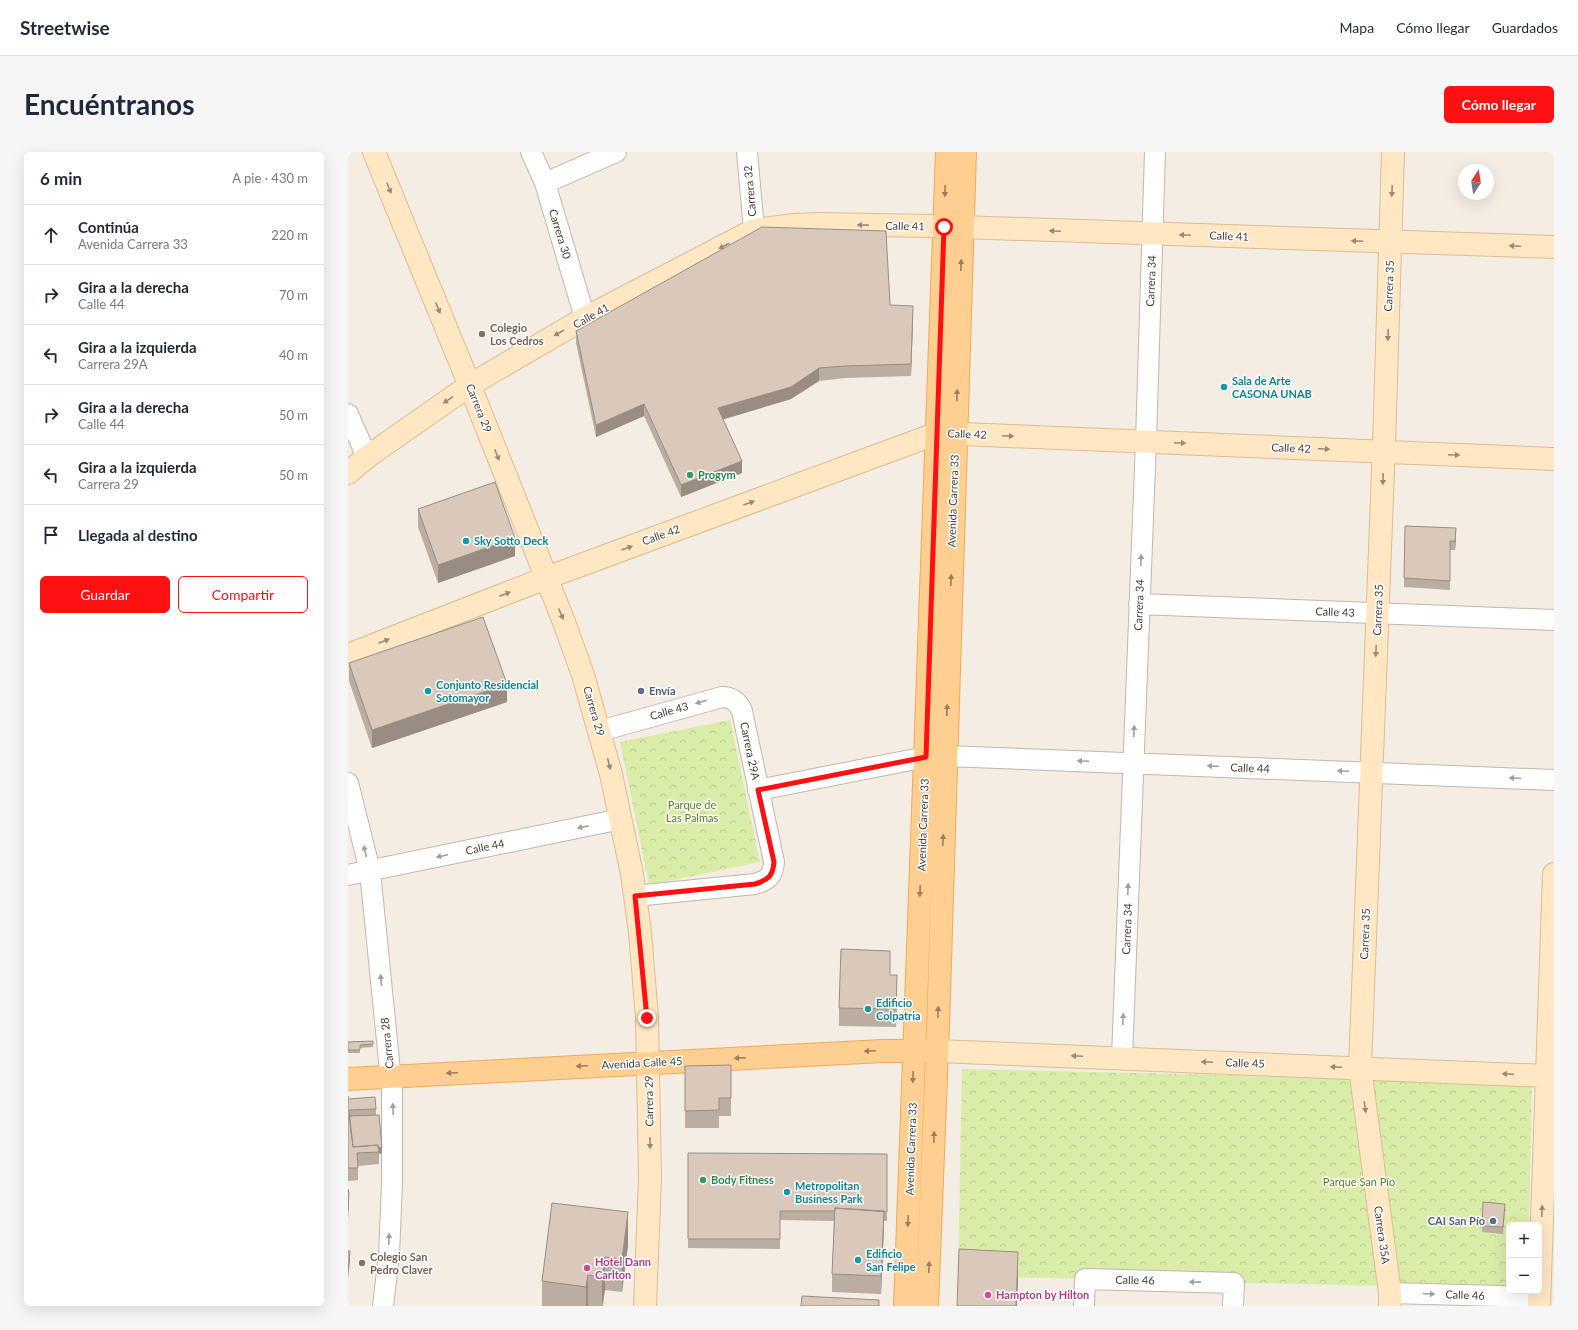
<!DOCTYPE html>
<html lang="es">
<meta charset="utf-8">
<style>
body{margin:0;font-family:Lato,sans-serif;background:#f6f6f7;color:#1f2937}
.controls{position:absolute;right:12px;bottom:12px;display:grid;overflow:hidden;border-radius:6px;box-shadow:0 4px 16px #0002}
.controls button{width:36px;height:36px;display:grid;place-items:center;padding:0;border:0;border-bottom:1px solid #e0e1e3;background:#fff;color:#1f2937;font:20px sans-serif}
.compass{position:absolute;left:1110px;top:12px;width:36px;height:36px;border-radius:50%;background:#fff;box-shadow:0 4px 16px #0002;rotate:12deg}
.stop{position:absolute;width:12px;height:12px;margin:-9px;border:3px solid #ff1013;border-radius:50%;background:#fff}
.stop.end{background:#ff1013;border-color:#fff;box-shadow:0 1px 4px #0008}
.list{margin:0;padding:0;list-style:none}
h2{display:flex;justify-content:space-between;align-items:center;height:52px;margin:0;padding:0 16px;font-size:17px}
h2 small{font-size:13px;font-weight:400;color:#747a83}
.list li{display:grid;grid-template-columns:26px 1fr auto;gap:12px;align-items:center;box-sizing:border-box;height:60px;padding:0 16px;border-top:1px solid #e0e1e3}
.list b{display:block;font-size:15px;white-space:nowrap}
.list p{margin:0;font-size:13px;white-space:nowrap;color:#747a83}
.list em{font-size:13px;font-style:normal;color:#747a83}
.actions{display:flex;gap:8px;padding:12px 16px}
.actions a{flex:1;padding:9px 0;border:1px solid #ff1013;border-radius:6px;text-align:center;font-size:14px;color:#ff1013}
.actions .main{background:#ff1013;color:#fff}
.icon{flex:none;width:22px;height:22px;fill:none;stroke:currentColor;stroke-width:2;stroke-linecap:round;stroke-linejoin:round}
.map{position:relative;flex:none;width:1206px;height:1154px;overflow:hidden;border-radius:6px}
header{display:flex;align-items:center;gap:24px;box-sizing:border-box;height:56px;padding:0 20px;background:#fff;border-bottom:1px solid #e0e1e3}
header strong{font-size:19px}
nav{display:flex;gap:22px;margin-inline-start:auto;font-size:14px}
.intro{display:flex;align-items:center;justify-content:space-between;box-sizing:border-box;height:96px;padding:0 24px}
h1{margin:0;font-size:28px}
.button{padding:10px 18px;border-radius:6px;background:#ff1013;color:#fff;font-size:14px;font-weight:700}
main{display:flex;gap:24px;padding:0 24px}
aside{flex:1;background:#fff;border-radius:6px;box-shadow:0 4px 16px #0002}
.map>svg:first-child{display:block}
.forest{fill:url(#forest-crowns)}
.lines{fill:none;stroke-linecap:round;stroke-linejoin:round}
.street-casing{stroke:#c4b6a9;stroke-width:22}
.secondary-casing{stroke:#dcbc91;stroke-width:24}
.primary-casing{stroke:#f0a956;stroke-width:24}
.street{stroke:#fff;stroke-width:20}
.secondary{stroke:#ffe7c3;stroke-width:22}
.primary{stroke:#ffcf92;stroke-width:22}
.wall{fill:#bbada1}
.shaded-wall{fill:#998d83}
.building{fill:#dac9bb;stroke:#998d83}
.oneway{fill:#9a8974}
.oneway2{fill:#9a7e5e}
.oneway3{fill:#a39e99}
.route{stroke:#ff1013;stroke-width:5}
.education-dot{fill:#8d6e63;stroke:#fff;stroke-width:1.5}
.culture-dot{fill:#0f9aa8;stroke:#fff;stroke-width:1.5}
.leisure-dot{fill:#2e9e5b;stroke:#fff;stroke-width:1.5}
.service-dot{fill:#5c6f8a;stroke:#fff;stroke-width:1.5}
.hotel-dot{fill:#d1479c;stroke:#fff;stroke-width:1.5}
.labels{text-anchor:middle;stroke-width:3;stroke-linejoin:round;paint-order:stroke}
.street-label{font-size:11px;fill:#473c33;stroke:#fff}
.education-label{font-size:11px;font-weight:bold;fill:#785e54;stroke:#fff;text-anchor:start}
.culture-label{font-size:11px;font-weight:bold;fill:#0d838f;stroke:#fff;text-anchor:start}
.leisure-label{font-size:11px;font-weight:bold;fill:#27864d;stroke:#fff;text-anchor:start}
.service-label{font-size:11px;font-weight:bold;fill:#4e5e75;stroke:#fff;text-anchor:start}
.park-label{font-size:11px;fill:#537f20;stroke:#fff}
.hotel-label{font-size:11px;font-weight:bold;fill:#b23c85;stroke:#fff;text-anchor:start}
</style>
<header>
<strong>Streetwise</strong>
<nav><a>Mapa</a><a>Cómo llegar</a><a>Guardados</a></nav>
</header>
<div class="intro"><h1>Encuéntranos</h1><a class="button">Cómo llegar</a></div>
<main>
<aside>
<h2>6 min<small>A pie · 430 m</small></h2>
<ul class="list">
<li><svg class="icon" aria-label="ahead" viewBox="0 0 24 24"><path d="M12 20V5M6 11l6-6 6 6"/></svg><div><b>Continúa</b><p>Avenida Carrera 33</p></div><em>220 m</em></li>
<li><svg class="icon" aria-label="right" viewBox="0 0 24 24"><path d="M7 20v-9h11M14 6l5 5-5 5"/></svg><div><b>Gira a la derecha</b><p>Calle 44</p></div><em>70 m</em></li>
<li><svg class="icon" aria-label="left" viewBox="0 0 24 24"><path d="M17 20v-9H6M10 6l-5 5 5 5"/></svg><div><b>Gira a la izquierda</b><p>Carrera 29A</p></div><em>40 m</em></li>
<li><svg class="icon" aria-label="right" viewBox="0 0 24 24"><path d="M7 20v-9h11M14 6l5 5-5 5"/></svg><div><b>Gira a la derecha</b><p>Calle 44</p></div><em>50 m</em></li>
<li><svg class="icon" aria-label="left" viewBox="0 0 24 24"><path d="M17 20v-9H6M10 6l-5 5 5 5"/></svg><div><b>Gira a la izquierda</b><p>Carrera 29</p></div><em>50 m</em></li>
<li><svg class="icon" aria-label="arrive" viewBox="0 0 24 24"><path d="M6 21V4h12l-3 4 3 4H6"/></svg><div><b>Llegada al destino</b></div></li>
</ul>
<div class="actions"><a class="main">Guardar</a><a>Compartir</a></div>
</aside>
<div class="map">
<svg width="1206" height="1154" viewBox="0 0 1206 1154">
<defs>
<pattern id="forest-crowns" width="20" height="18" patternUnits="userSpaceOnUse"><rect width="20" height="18" fill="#d9eda8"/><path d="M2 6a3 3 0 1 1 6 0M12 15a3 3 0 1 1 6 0" fill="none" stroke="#bccc91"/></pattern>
</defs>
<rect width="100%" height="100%" fill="#f4ede4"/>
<path class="forest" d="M 382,568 L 412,710 L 301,733 L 272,590 Z
M 614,917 L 1184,930 L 1181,1073 L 1161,1073 L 1161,1137 L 610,1124 Z"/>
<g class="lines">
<g class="street-casing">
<path id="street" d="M 183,0 L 197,31 L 237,166
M 399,0 L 406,78
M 197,31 L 268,0
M 0,262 L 19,305
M 791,452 L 1206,468
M 252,579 L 374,545 C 384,545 390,550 394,559 L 426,710 C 425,724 420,728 407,732 L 287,744
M 598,604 L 1206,628
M 0,631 L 22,719 L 44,939 L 44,1031 L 41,1103 L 35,1154
M 410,638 L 578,605
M 0,723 L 273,667
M 774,906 L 798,289 L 807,0
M 1042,1141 L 1191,1145
M 736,1154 L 737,1127 L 886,1131 L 885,1154"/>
</g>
<g class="secondary-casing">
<path id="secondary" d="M 26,0 L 126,244 L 216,470 L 235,523 L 263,622 L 284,722 L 292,780 L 299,866 L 302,1026 L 297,1154
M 0,321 L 19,305 L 122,233 L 237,166 L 406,78 L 446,73 L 471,72 L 583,74 L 1206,95
M 0,503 L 198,426 L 590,281 L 1206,307
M 589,899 L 1199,924
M 1042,1154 L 1042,1141 L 1012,916 L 1036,293 L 1045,0
M 1191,1154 L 1206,722"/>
</g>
<g class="primary-casing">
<path id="primary" d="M 0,927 L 535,899 L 582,899
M 557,1154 L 599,0
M 579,1154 L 590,875 L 617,0"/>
</g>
<use href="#street" class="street"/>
<use href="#secondary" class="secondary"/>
<use href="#primary" class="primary"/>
</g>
<path class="wall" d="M 542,153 L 565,166 L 563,224 L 497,226 L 471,229 L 443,247 L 375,267 L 394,321 L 333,345 L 296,264 L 248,285 L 228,191 L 228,179 Z
M 70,357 L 167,404 L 90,431 L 70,375 Z
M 1057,374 L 1108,386 L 1107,398 L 1102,398 L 1102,438 L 1056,435 Z
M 1,511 L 159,550 L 24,596 L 1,529 Z
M 542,823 L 549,841 L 548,875 L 491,874 L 491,856 Z
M 25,889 L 25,895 L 12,896 L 12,901 L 0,901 L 0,890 Z
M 383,913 L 383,964 L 371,964 L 371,976 L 337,976 L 337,914 Z
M 0,944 L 0,947 L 28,957 L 28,964 L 34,1001 L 31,1002 L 31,1012 L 10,1014 L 10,1028 L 0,1029 Z
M 340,1001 L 539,1002 L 539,1069 L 536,1069 L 533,1142 L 484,1140 L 484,1122 L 486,1069 L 432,1068 L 432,1097 L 340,1096 Z
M 1157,1058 L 1155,1082 L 1134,1080 L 1134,1074 Z
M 280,1093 L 274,1140 L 257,1138 L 255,1154 L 194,1154 L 194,1129 Z"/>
<path class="shaded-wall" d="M 565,154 L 565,166 L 563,224 L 563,212 Z
M 471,216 L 471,229 L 443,247 L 370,269 L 370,256 Z
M 296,252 L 296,264 L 248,285 L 248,273 Z
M 394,309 L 394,321 L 333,345 L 333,333 Z
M 1108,376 L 1108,386 L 1107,398 L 1107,389 Z
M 167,386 L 167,404 L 90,431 L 90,413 Z
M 159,532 L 159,550 L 24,596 L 24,578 Z
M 549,823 L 549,841 L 548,875 L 548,857 Z
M 34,995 L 34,1001 L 31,1002 L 30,996 Z
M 1,1041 L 1,1051 L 0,1068 L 0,1058 Z
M 536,1059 L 536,1077 L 533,1142 L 533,1124 Z
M 280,1060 L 280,1093 L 274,1140 L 274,1107 Z
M 2,1099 L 2,1108 L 0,1127 L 0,1118 Z
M 670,1100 L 670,1132 L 669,1154 L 668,1154 Z
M 257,1105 L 257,1138 L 254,1154 L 254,1125 Z
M 240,1123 L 240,1154 L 238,1154 L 238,1135 Z"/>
<path class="building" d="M 414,75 L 538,79 L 542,153 L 565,154 L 563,212 L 497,214 L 471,216 L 443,235 L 370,256 L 394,309 L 333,333 L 296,252 L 248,273 L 228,179 Z
M 147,330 L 167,386 L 90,413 L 70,357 Z
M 1057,374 L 1108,376 L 1107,389 L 1102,389 L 1102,429 L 1056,426 Z
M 135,465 L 159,532 L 24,578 L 1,511 Z
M 493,797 L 542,799 L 542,823 L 549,823 L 548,857 L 491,856 Z
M 25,889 L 25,892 L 12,893 L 12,898 L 0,898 L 0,890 Z
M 383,913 L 383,946 L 371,946 L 371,958 L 337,959 L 337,914 Z
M 0,944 L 0,947 L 27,945 L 28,957 L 1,958 L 5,995 L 30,993 L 31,1000 L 9,1001 L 10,1016 L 0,1016 Z
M 31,963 L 34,995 L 30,996 L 30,993 L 5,995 L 1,964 Z
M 340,1001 L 539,1002 L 539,1060 L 487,1056 L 487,1059 L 432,1059 L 432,1087 L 340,1087 Z
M 0,1037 L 1,1041 L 0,1058 Z
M 1135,1050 L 1157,1052 L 1155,1075 L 1134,1074 Z
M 204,1051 L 280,1060 L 274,1107 L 257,1105 L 254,1125 L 240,1123 L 238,1135 L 194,1129 Z
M 487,1056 L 536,1059 L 533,1124 L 484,1122 Z
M 611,1097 L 670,1100 L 668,1154 L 609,1154 Z
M 0,1099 L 2,1099 L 0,1118 Z
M 454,1144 L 531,1148 L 531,1154 L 453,1154 Z"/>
<defs><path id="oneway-solid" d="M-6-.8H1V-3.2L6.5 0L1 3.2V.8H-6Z"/></defs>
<g class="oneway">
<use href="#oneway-solid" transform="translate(41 36) rotate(68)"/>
<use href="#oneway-solid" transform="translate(1044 39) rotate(92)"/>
<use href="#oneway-solid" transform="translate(515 73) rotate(-179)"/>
<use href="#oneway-solid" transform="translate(707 79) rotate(-178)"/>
<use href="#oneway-solid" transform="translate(837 83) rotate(-178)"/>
<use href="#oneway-solid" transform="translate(1009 89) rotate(-178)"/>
<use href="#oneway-solid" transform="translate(376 94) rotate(152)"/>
<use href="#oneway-solid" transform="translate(1167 94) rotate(-178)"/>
<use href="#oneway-solid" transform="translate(90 156) rotate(68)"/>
<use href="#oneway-solid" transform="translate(211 181) rotate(150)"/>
<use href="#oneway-solid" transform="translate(1040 183) rotate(92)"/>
<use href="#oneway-solid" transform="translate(100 248) rotate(145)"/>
<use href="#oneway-solid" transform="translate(660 284) rotate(2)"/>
<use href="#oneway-solid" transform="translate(832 291) rotate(2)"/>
<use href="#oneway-solid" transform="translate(976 297) rotate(2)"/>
<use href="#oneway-solid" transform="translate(149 303) rotate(69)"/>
<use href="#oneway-solid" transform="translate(1106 303) rotate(2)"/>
<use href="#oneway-solid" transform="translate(1035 327) rotate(92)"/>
<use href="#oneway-solid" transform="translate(401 351) rotate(-20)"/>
<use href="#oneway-solid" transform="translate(279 396) rotate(-20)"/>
<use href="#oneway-solid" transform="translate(157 442) rotate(-21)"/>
<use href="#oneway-solid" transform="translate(213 462) rotate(67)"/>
<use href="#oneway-solid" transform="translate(36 489) rotate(-21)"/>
<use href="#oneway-solid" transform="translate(1028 499) rotate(92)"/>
<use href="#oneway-solid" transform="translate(261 612) rotate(76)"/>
<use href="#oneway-solid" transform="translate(729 904) rotate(-178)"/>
<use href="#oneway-solid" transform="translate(859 910) rotate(-178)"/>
<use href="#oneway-solid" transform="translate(988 915) rotate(-178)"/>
<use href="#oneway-solid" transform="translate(1160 922) rotate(-177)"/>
<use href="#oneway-solid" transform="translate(1017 955) rotate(82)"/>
<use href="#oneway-solid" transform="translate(302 991) rotate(89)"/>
<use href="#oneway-solid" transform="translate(1194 1059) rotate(-88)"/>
</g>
<g class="oneway2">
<use href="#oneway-solid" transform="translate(597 39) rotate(92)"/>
<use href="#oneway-solid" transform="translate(613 113) rotate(-88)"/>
<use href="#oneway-solid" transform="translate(609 243) rotate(-88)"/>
<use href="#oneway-solid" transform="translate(603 428) rotate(-88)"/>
<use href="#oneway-solid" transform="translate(599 558) rotate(-88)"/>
<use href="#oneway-solid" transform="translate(595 688) rotate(-88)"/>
<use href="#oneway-solid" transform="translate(572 739) rotate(92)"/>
<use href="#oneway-solid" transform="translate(590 860) rotate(-88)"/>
<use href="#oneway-solid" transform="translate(522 899) rotate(177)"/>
<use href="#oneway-solid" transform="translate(392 906) rotate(177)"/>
<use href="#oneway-solid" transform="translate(234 914) rotate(177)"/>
<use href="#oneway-solid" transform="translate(104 921) rotate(177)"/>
<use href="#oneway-solid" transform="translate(565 925) rotate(92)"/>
<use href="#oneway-solid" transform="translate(586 985) rotate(-88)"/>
<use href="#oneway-solid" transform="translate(560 1069) rotate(92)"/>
<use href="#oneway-solid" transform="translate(581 1115) rotate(-88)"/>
</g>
<g class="oneway3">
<use href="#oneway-solid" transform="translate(793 408) rotate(-88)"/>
<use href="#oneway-solid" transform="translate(353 550) rotate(164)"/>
<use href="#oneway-solid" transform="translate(786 579) rotate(-88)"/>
<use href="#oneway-solid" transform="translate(735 609) rotate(-178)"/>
<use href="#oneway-solid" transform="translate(865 614) rotate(-178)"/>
<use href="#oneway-solid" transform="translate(995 619) rotate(-178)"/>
<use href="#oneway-solid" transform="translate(1167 626) rotate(-178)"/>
<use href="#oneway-solid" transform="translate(235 675) rotate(168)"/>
<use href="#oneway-solid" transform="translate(17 699) rotate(-104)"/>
<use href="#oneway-solid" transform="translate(94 704) rotate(168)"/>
<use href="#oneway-solid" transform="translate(780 737) rotate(-88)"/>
<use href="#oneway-solid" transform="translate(33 828) rotate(-96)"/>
<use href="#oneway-solid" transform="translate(775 867) rotate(-88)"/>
<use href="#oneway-solid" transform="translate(45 957) rotate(-92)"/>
<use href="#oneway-solid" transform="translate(41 1087) rotate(-87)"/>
<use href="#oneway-solid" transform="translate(847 1130) rotate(-179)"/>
<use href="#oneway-solid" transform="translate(1081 1142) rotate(2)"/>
</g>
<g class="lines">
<path class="route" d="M 299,866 L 287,744 L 407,732 C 420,728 425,724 426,710 L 410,638 L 578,605 L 596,75"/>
</g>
<g class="education-dot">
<circle cx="134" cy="182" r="4"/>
<circle cx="14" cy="1111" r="4"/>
</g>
<g class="culture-dot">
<circle cx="876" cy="235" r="4"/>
<circle cx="118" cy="389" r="4"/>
<circle cx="80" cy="539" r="4"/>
<circle cx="520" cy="857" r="4"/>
<circle cx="439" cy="1040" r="4"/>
<circle cx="510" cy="1108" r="4"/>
</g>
<g class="leisure-dot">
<circle cx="342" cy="323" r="4"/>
<circle cx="355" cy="1028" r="4"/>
</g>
<g class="service-dot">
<circle cx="293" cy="539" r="4"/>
<circle cx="1145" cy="1069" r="4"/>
</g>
<g class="hotel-dot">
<circle cx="239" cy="1116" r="4"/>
<circle cx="640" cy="1143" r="4"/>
</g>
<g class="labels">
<g class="street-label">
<text transform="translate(402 39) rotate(-95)" y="4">Carrera 32</text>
<text transform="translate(557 74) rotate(1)" y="4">Calle 41</text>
<text transform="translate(212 82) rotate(73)" y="4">Carrera 30</text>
<text transform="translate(881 84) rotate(2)" y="4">Calle 41</text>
<text transform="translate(803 129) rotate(-88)" y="4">Carrera 34</text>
<text transform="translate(1041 134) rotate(-88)" y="4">Carrera 35</text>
<text transform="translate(243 164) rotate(-29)" y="4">Calle 41</text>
<text transform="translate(131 256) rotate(68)" y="4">Carrera 29</text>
<text transform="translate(619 282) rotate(2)" y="4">Calle 42</text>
<text transform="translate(943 296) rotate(2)" y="4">Calle 42</text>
<text transform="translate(605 349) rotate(-88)" y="4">Avenida Carrera 33</text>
<text transform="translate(313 383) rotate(-20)" y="4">Calle 42</text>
<text transform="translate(791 453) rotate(-88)" y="4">Carrera 34</text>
<text transform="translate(1030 458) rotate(-88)" y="4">Carrera 35</text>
<text transform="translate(987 460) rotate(2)" y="4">Calle 43</text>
<text transform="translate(246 559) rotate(74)" y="4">Carrera 29</text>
<text transform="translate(321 559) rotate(-16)" y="4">Calle 43</text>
<text transform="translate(402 599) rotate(78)" y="4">Carrera 29A</text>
<text transform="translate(902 616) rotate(2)" y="4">Calle 44</text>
<text transform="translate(575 673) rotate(-88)" y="4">Avenida Carrera 33</text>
<text transform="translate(137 695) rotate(-12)" y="4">Calle 44</text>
<text transform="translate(779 777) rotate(-88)" y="4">Carrera 34</text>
<text transform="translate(1017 782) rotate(-88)" y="4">Carrera 35</text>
<text transform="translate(39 891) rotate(-96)" y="4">Carrera 28</text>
<text transform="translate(294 911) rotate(-3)" y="4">Avenida Calle 45</text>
<text transform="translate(897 911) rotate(2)" y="4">Calle 45</text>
<text transform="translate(301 949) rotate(-91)" y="4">Carrera 29</text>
<text transform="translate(563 997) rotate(-88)" y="4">Avenida Carrera 33</text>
<text transform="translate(1034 1083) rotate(82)" y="4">Carrera 35A</text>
<text transform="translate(787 1128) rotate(1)" y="4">Calle 46</text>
<text transform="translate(1117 1143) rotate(2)" y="4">Calle 46</text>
</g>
<g class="education-label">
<text x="142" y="180">Colegio<tspan x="142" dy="13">Los Cedros</tspan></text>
<text x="22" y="1109">Colegio San<tspan x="22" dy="13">Pedro Claver</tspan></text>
</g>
<g class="culture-label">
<text x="884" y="233">Sala de Arte<tspan x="884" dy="13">CASONA UNAB</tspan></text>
<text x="126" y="393">Sky Sotto Deck</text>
<text x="88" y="537">Conjunto Residencial<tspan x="88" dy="13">Sotomayor</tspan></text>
<text x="528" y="855">Edificio<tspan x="528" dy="13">Colpatria</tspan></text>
<text x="447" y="1038">Metropolitan<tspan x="447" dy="13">Business Park</tspan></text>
<text x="518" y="1106">Edificio<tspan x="518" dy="13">San Felipe</tspan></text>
</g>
<g class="leisure-label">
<text x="350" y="327">Progym</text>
<text x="363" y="1032">Body Fitness</text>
</g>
<g class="service-label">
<text x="301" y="543">Envía</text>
<text x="1137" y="1073" text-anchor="end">CAI San Pío</text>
</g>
<g class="park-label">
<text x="344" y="657">Parque de<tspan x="344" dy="13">Las Palmas</tspan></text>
<text x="1011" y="1034">Parque San Pío</text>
</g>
<g class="hotel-label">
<text x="247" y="1114">Hotel Dann<tspan x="247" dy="13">Carlton</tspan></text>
<text x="648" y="1147">Hampton by Hilton</text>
</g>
</g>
</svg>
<div class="controls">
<button>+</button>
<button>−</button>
</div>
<svg class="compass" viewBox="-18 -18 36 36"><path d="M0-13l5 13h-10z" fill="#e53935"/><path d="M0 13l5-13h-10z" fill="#747a83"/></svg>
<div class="stop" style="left:596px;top:75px"></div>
<div class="stop end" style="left:299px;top:866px"></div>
</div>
</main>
